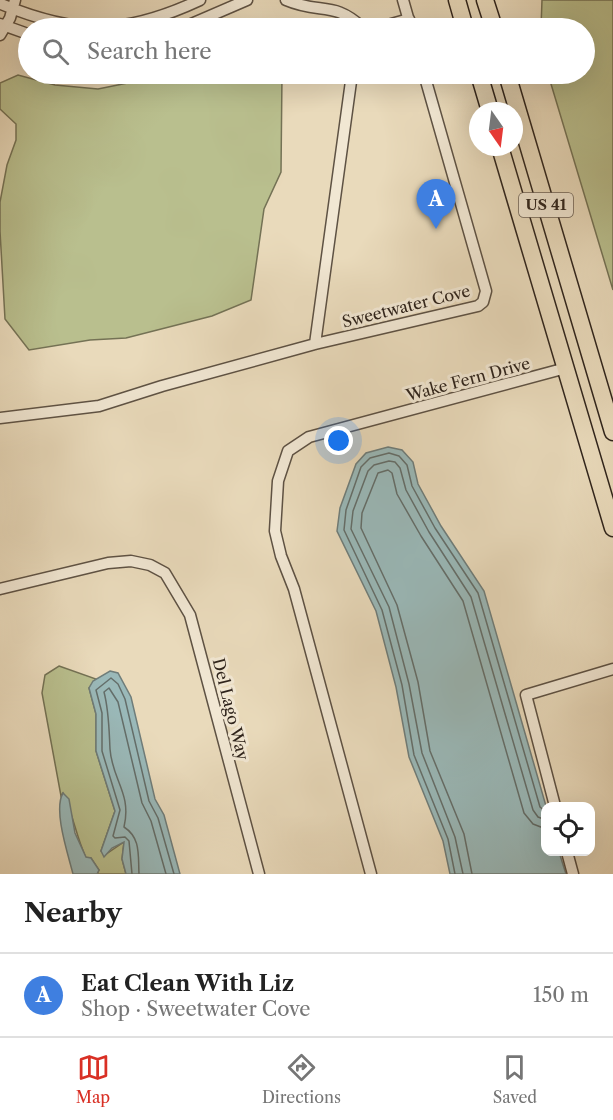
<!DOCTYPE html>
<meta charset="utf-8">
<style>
body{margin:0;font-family:"Libre Caslon Text",serif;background:#f2f2f2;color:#222}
.controls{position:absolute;right:18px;bottom:18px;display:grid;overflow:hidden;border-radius:12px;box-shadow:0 6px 24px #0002}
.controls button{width:54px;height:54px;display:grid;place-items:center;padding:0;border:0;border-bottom:2px solid #e0e0e0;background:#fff;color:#222;font:30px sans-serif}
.compass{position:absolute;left:469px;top:102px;width:54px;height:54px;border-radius:50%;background:#fff;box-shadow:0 6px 24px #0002;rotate:166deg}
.you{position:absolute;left:339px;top:441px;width:21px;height:21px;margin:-15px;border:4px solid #fff;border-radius:50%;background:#1a73e8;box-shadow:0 0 0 9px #1a73e833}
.badge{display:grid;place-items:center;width:39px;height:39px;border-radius:50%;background:#d93025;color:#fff;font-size:20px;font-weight:700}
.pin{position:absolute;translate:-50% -50px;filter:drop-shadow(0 2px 3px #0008)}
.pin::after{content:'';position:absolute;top:32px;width:21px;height:18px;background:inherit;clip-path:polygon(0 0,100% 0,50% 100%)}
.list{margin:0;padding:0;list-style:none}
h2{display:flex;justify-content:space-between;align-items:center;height:78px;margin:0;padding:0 24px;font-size:26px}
h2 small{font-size:20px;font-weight:400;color:#767676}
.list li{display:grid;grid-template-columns:39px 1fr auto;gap:18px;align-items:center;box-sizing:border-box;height:84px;padding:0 24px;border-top:2px solid #e0e0e0}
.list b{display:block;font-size:22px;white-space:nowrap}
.list p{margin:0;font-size:20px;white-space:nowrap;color:#767676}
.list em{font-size:20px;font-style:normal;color:#767676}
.icon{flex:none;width:33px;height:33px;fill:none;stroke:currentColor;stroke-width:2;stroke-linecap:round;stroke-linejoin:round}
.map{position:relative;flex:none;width:613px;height:874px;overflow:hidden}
.search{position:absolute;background:#fff;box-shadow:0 6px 24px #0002;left:18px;right:18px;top:18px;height:66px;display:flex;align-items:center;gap:15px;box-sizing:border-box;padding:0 21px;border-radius:33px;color:#767676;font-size:22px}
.sheet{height:162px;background:#fff}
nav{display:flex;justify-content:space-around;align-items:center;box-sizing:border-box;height:84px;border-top:2px solid #e0e0e0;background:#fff;font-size:16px;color:#767676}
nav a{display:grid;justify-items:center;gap:3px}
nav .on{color:#d93025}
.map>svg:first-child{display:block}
.green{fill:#b9bf8e;stroke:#747255;stroke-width:1.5}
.water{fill:#9ab9b9;stroke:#6f7d7a;stroke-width:1.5}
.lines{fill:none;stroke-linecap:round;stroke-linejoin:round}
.shore{stroke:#646e6a;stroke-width:1.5}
.street-casing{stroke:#5e5244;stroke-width:13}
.primary-casing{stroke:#2f241c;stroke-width:19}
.street{stroke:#f1e7d3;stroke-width:10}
.primary{stroke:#e9dabb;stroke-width:16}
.labels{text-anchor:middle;stroke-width:6;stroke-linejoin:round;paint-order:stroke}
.shield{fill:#f1e7d3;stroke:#695e53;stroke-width:1.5}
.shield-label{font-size:15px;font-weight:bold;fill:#2f241c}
.street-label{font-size:16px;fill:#2f241c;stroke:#f1e7d3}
</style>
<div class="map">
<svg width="613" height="874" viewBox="0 0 613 874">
<rect width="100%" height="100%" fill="#e9dabb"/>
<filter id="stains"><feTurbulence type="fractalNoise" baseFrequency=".00333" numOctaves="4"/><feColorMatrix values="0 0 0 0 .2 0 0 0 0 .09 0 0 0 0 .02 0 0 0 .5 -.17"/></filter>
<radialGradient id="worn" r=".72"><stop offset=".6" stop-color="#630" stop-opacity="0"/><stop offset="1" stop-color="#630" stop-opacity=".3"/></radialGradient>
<path class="green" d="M 542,0 L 613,0 L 613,290 L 548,74 L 584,74 L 584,28 L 541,28 Z
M 172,74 L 282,74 L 281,172 L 264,209 L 251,300 L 212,316 L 126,338 L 90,340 L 29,350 L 5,319 L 0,231 L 0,202 L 7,165 L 16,140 L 16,124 L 0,109 L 0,83 L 18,75 L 55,85 L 98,89 Z
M 59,666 L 96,679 L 89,688 L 96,714 L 96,751 L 115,811 L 101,851 L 106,854 L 124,842 L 122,859 L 126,874 L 97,874 L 99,870 L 91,858 L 86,858 C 76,836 73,814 63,793 L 61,796 L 42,693 L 45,675 Z"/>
<path class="water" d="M 388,447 L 402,450 L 413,462 L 418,484 L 441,526 L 484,591 L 546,806 L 546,852 L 559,852 L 566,874 L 450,874 L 443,841 L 409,757 L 396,687 L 376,611 L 337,531 L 340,508 L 356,464 L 366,453 Z
M 110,671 L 118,673 L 131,697 L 155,799 L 164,815 L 180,874 L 126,874 L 122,859 L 124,842 L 112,848 L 104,857 L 101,851 L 115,811 L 96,751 L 96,714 L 89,688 L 93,681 Z
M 63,793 L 69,799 L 75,833 L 86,857 L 91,858 L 99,870 L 97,874 L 73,874 C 68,854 53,810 63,793 Z"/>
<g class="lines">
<path class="shore" d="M 132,874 L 129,841 L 125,837 L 115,838 L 113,836 L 120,810 L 102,751 L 102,713 L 96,690 L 111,678 L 118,684 L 125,699 L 149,801 L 158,818 L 174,874
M 139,874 C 138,855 141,838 124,827 C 132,793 112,780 110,749 C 109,729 109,711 104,692 L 109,688 L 118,702 L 142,803 L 151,821 L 166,874
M 455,874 L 448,839 L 414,755 L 402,685 L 382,610 L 344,530 L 346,510 L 353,490 L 361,467 L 370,458 L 389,453 L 399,456 L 407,465 L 412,486 L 435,528 L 478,593 L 540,807 L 546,812
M 463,874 L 455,837 L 422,753 L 409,684 L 389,607 L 351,529 L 353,511 L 368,471 L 374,465 L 389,461 L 395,462 L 400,468 L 406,490 L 429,532 L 471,597 L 533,810 L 538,817 L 546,820
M 472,874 L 464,834 L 430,751 L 418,682 L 397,605 L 361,528 L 362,513 L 378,473 L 388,470 L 392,473 L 397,494 L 421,536 L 463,601 L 524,813 L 533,824 L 546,829"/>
<g class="street-casing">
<path id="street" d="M 286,0 C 321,15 333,0 363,28
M 403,0 L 411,28
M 1,4 C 78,36 125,35 200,0
M 0,24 L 28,34
M 182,28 L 247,0
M 377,28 L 409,19
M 0,35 L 10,18 L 15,0
M 315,344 L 352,74
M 0,418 L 99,406 L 162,386 L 315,344 L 478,306 L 483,302 L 486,291 L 424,74
M 0,589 L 108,563 L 131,561 L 150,565 L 165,573 L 190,615 L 259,874
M 555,806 L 526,695 L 613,669
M 567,852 L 573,874
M 371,874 L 294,589 L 281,556 L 275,531 L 278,481 L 288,451 L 309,437 L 566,368"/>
</g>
<g class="primary-casing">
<path id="primary" d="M 457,0 L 465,28
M 485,0 L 494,28
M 479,74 L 490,111
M 507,74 L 613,432
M 500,147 L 613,528"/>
</g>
<use href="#street" class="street"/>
<use href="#primary" class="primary"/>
</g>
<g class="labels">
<rect class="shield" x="519" y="193" width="54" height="24" rx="4.5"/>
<g class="shield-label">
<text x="546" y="210">US 41</text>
</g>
<g class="street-label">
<text transform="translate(406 306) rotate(-14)" y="6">Sweetwater Cove</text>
<text transform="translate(468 379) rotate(-15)" y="6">Wake Fern Drive</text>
<text transform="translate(231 709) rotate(76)" y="6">Del Lago Way</text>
</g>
</g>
<rect width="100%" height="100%" filter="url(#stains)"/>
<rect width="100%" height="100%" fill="url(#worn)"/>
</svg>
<div class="controls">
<button><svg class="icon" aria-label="locate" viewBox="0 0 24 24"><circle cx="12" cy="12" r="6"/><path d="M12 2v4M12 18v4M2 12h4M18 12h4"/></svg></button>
</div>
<svg class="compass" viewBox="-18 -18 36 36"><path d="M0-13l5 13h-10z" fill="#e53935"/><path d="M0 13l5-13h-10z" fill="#767676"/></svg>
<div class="you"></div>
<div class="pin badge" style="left:436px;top:229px;background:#3f7fe0">A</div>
<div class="search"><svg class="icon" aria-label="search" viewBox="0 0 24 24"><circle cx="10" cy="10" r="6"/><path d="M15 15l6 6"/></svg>Search here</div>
</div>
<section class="sheet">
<h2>Nearby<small></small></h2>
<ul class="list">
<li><span class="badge" style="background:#3f7fe0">A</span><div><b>Eat Clean With Liz</b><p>Shop · Sweetwater Cove</p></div><em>150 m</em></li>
</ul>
</section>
<nav>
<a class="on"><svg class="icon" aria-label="map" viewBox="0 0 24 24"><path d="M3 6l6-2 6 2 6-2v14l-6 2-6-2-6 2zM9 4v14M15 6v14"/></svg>Map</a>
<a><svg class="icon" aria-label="directions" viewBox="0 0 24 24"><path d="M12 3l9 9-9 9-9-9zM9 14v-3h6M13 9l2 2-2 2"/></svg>Directions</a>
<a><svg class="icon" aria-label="saved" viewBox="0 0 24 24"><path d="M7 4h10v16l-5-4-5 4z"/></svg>Saved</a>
</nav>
